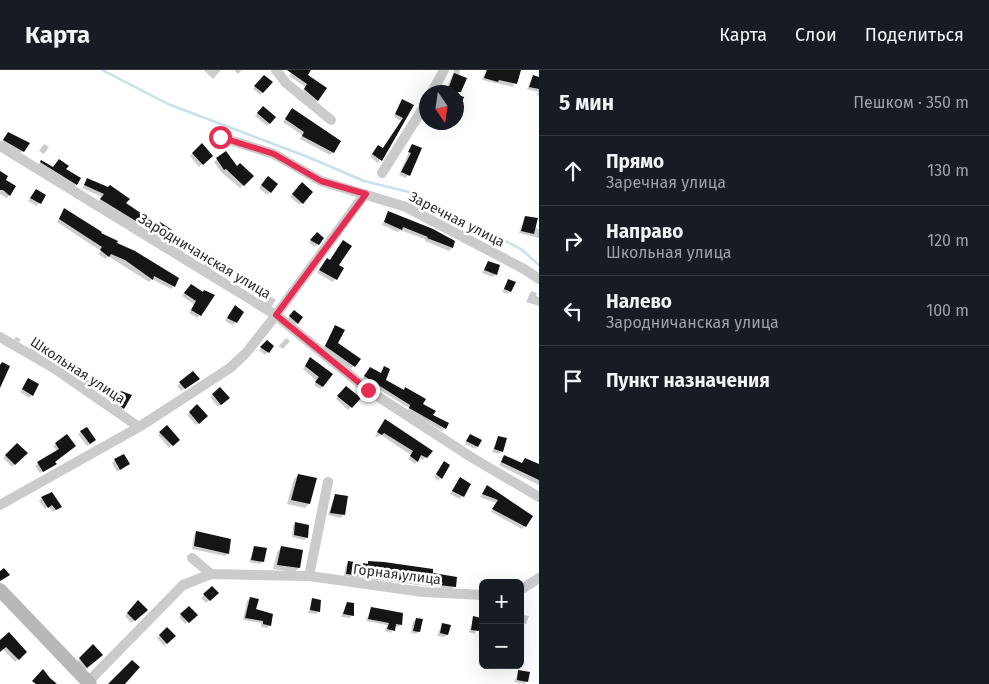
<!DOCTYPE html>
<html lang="ru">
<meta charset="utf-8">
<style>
body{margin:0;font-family:"Fira Sans",sans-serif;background:#242831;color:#f1f3f6}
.controls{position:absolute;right:15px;bottom:15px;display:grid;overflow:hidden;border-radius:8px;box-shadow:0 5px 20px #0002}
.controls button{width:45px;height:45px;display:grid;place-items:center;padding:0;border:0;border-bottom:1px solid #363941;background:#171b24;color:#f1f3f6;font:25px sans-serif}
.compass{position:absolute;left:419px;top:15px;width:45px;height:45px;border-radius:50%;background:#171b24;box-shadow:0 5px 20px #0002;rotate:167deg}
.stop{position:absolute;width:15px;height:15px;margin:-11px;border:4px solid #e72d52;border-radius:50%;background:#fff}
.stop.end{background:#e72d52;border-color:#fff;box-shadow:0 1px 5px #0008}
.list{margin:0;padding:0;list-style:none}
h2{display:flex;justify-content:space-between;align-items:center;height:65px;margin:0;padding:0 20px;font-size:21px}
h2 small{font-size:16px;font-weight:400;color:#9ea1a6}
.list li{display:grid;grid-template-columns:32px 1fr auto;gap:15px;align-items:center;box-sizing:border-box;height:70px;padding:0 20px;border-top:1px solid #363941}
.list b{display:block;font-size:19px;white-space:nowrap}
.list p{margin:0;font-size:16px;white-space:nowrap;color:#9ea1a6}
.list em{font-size:16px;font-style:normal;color:#9ea1a6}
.icon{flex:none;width:28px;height:28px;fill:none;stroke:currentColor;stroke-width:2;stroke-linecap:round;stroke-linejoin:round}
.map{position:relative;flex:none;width:539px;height:614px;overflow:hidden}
header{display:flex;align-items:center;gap:30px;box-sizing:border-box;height:70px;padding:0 25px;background:#171b24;border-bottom:1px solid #363941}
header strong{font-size:24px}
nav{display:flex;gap:28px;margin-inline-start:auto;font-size:18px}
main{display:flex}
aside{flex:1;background:#171b24}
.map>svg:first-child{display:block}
.shadow{fill:#0003}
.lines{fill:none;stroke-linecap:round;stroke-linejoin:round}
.stream{stroke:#c7e2ec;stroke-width:2.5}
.building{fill:#151515}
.street{stroke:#cbcbcb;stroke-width:10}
.secondary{stroke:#b8b8b8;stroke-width:14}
.route{stroke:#e72d52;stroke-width:6}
.labels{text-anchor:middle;stroke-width:5;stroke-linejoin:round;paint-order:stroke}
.street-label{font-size:14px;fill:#2e2e2e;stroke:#fff}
</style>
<header>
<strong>Карта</strong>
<nav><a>Карта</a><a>Слои</a><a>Поделиться</a></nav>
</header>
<main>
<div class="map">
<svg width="539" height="614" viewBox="0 0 539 614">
<rect width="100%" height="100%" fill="#fff"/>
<path class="shadow" d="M 204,0 L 221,0 L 213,9 Z
M 234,0 L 242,0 L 238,4 Z
M 293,0 L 309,0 L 306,5 L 317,30 L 315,33 L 302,22 L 306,17 L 289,6 Z
M 452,0 L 460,0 L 459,6 L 465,9 L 458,26 L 457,42 L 457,22 L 445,22 L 454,1 Z
M 486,0 L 515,0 L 519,1 L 513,17 L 482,10 Z
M 264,6 L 271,12 L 260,25 L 253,19 Z
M 533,7 L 539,9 L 539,26 L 537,25 L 538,22 L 527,19 Z
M 400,34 L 413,36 L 378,93 L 370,87 L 376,79 L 382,79 L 401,51 L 394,47 Z
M 263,38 L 275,47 L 267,56 L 255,46 Z
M 290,42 L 333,82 L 330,85 L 300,69 L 302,65 L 283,52 Z
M 433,52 L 452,52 L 447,60 L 432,54 Z
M 5,67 L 28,74 L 20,84 L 1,73 Z
M 44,74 L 49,77 L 44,84 L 39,81 Z
M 202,75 L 211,85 L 199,97 L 190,86 Z
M 412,75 L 420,79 L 406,108 L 399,105 Z
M 226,82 L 237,98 L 252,106 L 240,118 L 221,102 L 214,92 Z
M 41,92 L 53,99 L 64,100 L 76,114 L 74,117 L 38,95 Z
M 0,102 L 4,110 L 14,116 L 7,128 L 0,124 Z
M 88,110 L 124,133 L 142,149 L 143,155 L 140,158 L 98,132 L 102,127 L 82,118 Z
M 266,110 L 270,122 L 267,125 L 259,118 Z
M 299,117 L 302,133 L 300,135 L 290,127 Z
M 33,124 L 44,126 L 37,136 L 28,131 Z
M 65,139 L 115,174 L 174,216 L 171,219 L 152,209 L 149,212 L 108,186 L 106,189 L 98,184 L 101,181 L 57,152 Z
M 388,143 L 454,171 L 452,178 L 449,181 L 425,171 L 425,169 L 400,160 L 398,162 L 382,155 Z
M 525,147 L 534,157 L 539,159 L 539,168 L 519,163 Z
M 160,154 L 165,169 L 163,172 L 152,165 Z
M 314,166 L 318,174 L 315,177 L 309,173 Z
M 182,172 L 189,177 L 183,184 L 176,180 Z
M 340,175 L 337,196 L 342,198 L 333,212 L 317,203 L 327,189 L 329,191 Z
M 208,190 L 215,195 L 211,201 L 203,196 Z
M 488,192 L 496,204 L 493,207 L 482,203 Z
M 236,208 L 240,210 L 237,214 L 232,212 Z
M 509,210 L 510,221 L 507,224 L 502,222 Z
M 188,218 L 203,223 L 200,245 L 197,248 L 189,243 L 195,235 L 182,226 Z
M 531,221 L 537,223 L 536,226 L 539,227 L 539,236 L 526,232 Z
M 270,226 L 276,230 L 270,238 L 264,234 Z
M 232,240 L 236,252 L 233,255 L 225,251 Z
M 291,244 L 302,247 L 294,256 L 287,250 Z
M 335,257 L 337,274 L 359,289 L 351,299 L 323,279 Z
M 16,267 L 21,269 L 19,272 L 14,269 Z
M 286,268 L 290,271 L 283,279 L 279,276 Z
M 267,272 L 273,276 L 265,285 L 259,280 Z
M 33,276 L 44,278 L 38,285 L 29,280 Z
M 310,289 L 331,305 L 320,319 L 314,315 L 317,311 L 303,299 Z
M 58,291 L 71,295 L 65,302 L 55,295 Z
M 370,298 L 380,304 L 384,298 L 384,310 L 403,321 L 405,319 L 432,346 L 447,354 L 444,359 L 442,361 L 407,341 L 409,338 L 362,309 Z
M 193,303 L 195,312 L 181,321 L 177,316 Z
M 84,308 L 96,314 L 92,320 L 80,312 Z
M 28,310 L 32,325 L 29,328 L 20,322 Z
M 346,318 L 359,328 L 348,340 L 336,329 Z
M 119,325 L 123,338 L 121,341 L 112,334 Z
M 213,325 L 226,331 L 218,337 L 210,327 Z
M 197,336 L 204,349 L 196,355 L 187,345 Z
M 383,353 L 431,381 L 423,390 L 419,388 L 415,394 L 408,389 L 411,385 L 381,365 L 378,367 L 375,366 Z
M 167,357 L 178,370 L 169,378 L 158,365 Z
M 81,362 L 92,373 L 87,376 L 78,364 Z
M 470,365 L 477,376 L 475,379 L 465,374 Z
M 499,367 L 502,381 L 499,384 L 492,382 Z
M 56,374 L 72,378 L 54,392 L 55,394 L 53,397 L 40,403 L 35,396 L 57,381 L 53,376 Z
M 17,375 L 26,383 L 12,397 L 3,388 Z
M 504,386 L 521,394 L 525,389 L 539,396 L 539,415 L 499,395 Z
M 115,390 L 128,394 L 117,402 L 112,393 Z
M 444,392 L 449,395 L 438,411 L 434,407 Z
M 299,405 L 309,434 L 305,438 L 287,434 L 294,409 Z
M 458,411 L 469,415 L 460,429 L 450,424 Z
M 487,416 L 525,456 L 522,459 L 491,442 L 496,433 L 480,427 Z
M 335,425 L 343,445 L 341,448 L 328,445 Z
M 42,428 L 60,437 L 53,442 L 48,436 L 45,439 L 39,431 Z
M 295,453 L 307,467 L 304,470 L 292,467 L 293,456 Z
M 197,462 L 228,483 L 225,486 L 192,479 L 194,465 Z
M 254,478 L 263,491 L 260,494 L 249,492 Z
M 281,478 L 299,498 L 294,502 L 273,499 L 277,482 Z
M 348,492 L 408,496 L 455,516 L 452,519 L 344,506 L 346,495 Z
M 212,518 L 218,523 L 206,533 L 201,528 Z
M 250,528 L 255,540 L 270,555 L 267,558 L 261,557 L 261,553 L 243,550 L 247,531 Z
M 312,530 L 319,541 L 316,544 L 308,543 Z
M 138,532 L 146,540 L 131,553 L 125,546 Z
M 347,533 L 352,545 L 350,548 L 341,547 Z
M 189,538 L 196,545 L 185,554 L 179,547 Z
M 371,538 L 401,554 L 398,557 L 394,556 L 391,563 L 385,561 L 387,555 L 366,551 Z
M 522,545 L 529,546 L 526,554 L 520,553 Z
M 474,548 L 480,549 L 475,564 L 469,562 Z
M 416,549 L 419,562 L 416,564 L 411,563 L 413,552 Z
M 442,554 L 447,565 L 444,567 L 437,566 Z
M 167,558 L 174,566 L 164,576 L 157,568 Z
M 0,572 L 25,582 L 15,592 L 2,578 L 0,580 Z
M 93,576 L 99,588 L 84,600 L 77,592 Z
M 519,601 L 527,611 L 524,614 L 514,612 Z"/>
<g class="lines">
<path class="stream" d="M 102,0 L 168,34 L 308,87 L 364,111 L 409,122 L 521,179 L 539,195"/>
</g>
<path class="building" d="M 287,0 L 311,0 L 308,5 L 327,18 L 318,31 L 304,19 L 307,14 Z
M 487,0 L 521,0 L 517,14 L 499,10 L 498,12 L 484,8 Z
M 454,3 L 467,8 L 461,22 L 447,22 Z
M 264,5 L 273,12 L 263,23 L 254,16 Z
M 533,5 L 539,7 L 539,19 L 529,17 Z
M 456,24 L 464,27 L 457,45 L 456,45 Z
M 402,29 L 414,35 L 382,91 L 372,84 L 378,75 L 383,78 L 403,48 L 395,44 Z
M 263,36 L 276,47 L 270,54 L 257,43 Z
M 292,38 L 341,71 L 334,83 L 302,66 L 304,62 L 285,49 Z
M 8,62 L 30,73 L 24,82 L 3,70 Z
M 202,73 L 213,86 L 203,95 L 192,83 Z
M 412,74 L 422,78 L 410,106 L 401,102 L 411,83 L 408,82 Z
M 226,81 L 237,96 L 240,93 L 254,106 L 244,116 L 226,99 L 224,100 L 216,88 Z
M 59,89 L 69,96 L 66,99 L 81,108 L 77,115 L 40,92 L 41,90 L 53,97 Z
M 0,101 L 8,106 L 6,110 L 16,116 L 10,126 L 3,120 L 0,120 Z
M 268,106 L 278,114 L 271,123 L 261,115 Z
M 87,108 L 108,117 L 110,115 L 130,129 L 126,133 L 145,146 L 143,149 L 147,151 L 144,156 L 100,129 L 104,124 L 84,115 Z
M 302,112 L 313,122 L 303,134 L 292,124 Z
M 36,119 L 46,125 L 41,134 L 30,128 Z
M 64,138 L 102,162 L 101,163 L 118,171 L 117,173 L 135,181 L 179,208 L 175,217 L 154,206 L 153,210 L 125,190 L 111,184 L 109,187 L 100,180 L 102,177 L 59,149 Z
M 388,141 L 433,159 L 455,171 L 453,178 L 427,168 L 428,167 L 403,157 L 402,160 L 384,152 Z
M 525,146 L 538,148 L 534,164 L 521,161 Z
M 160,152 L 172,160 L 166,170 L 154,162 Z
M 317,162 L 324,168 L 319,175 L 310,170 Z
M 343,170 L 352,176 L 339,195 L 344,198 L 337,210 L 319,200 L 327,188 L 330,190 Z
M 488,191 L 500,195 L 497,205 L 484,200 Z
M 508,209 L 516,212 L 511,222 L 504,219 Z
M 191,214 L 203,222 L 204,220 L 215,225 L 201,246 L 191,240 L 196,231 L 184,223 Z
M 235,235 L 244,242 L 237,253 L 227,248 Z
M 294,240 L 303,247 L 298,254 L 289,246 Z
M 335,255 L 345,260 L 338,273 L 361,289 L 355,297 L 325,276 Z
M 267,270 L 274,276 L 269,283 L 260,277 Z
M 36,271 L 45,277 L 42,283 L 31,277 Z
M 61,286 L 73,294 L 69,300 L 57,292 Z
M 310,287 L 333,304 L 323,317 L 315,312 L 319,307 L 305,296 Z
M 2,292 L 10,296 L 0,318 L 0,295 Z
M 384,296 L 390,299 L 386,310 L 404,320 L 405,317 L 426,329 L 423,334 L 436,341 L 433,345 L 449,353 L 446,359 L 409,338 L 410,335 L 364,306 L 370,297 L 381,303 Z
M 193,301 L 200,309 L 185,319 L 179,312 Z
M 28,308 L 39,314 L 33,326 L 22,319 Z
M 346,316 L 361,328 L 352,338 L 337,326 Z
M 220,317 L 230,328 L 221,335 L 212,324 Z
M 121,321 L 132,325 L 124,339 L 114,331 Z
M 197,334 L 208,346 L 199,354 L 189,342 Z
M 385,349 L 433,381 L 427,388 L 421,385 L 418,392 L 410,386 L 413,381 L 384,363 L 382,365 L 377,362 Z
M 167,355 L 180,370 L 173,376 L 159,362 Z
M 87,357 L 96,370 L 90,374 L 80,361 Z
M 67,364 L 76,376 L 55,392 L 57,394 L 43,402 L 37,392 L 59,379 L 55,373 Z
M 470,364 L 482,370 L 478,377 L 466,371 Z
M 498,366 L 507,368 L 503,382 L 494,379 Z
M 17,373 L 28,383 L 15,395 L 5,385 Z
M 124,384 L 130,394 L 120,400 L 114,389 Z
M 504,385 L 522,393 L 525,388 L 539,394 L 539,410 L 501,392 Z
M 444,391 L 450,395 L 442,409 L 436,404 Z
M 298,404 L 317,408 L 310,434 L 291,430 Z
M 460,407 L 471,414 L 464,427 L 452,421 Z
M 487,415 L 533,446 L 526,457 L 492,439 L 498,430 L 482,424 Z
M 52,422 L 62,437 L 56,440 L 52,435 L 48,438 L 41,427 Z
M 335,424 L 348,426 L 345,445 L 330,443 Z
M 295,452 L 309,455 L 308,468 L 294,465 Z
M 196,461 L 231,469 L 229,484 L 194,476 Z
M 254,476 L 267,478 L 264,492 L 251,490 Z
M 281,476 L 303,480 L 300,498 L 277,495 Z
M 348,491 L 368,494 L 368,491 L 384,492 L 433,499 L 433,503 L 457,507 L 456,517 L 346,504 Z
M 4,498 L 10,505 L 0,511 L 0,501 Z
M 212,516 L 219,523 L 210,531 L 203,524 Z
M 250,527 L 259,529 L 256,539 L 273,544 L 271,556 L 263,554 L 263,551 L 245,548 Z
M 312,528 L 321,530 L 320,542 L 310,540 Z
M 138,530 L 148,540 L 135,551 L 127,543 Z
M 347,532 L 354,533 L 354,546 L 343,544 Z
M 189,536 L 198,545 L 189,553 L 180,544 Z
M 371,537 L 403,543 L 402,555 L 396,554 L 395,561 L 387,559 L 389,553 L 368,549 Z
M 473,546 L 481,548 L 479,561 L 471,560 Z
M 416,548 L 423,549 L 420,562 L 413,561 Z
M 442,553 L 451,555 L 448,565 L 440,563 Z
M 167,557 L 176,566 L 167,574 L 159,565 Z
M 9,562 L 27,582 L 19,590 L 6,577 L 0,582 L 0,570 Z
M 93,574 L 103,585 L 87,598 L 79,588 Z
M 132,590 L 140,597 L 125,614 L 108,614 Z
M 43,599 L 50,608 L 57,614 L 36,614 L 32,611 Z
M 518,600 L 530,602 L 528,612 L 517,610 Z"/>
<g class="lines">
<path class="street" d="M 276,0 L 286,13 L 331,50
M 432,22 L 444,0
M 220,67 L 274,84 L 321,111 L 406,137 L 524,199 L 539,209
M 0,76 L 276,245 L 368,320 L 471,387 L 539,427
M 382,103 L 427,32
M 0,267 L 52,297 L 139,357
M 0,435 L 139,357 L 230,298 L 246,283 L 276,245 L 365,124
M 192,488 L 211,504
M 309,506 L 328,412
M 520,520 L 539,508
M 86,614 L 183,515 L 211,504 L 309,506 L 423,522 L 483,525"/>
<path class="secondary" d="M 0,520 L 90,614"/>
</g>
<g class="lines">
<path class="route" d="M 220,67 L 274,84 L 321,111 L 366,124 L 276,245 L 368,320"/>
</g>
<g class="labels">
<g class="street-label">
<text transform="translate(457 149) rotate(27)" y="5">Заречная улица</text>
<text transform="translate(205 186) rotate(31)" y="5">Зародничанская улица</text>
<text transform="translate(78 300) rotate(33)" y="5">Школьная улица</text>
<text transform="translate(397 504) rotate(7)" y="5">Горная улица</text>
</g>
</g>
</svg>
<div class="controls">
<button>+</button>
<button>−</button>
</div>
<svg class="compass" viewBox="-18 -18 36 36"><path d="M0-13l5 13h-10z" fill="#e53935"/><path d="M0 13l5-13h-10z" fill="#9ea1a6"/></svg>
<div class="stop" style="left:220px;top:67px"></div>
<div class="stop end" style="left:368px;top:320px"></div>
</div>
<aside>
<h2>5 мин<small>Пешком · 350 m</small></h2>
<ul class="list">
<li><svg class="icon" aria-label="ahead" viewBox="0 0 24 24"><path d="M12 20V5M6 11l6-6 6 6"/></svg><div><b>Прямо</b><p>Заречная улица</p></div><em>130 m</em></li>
<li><svg class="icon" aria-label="right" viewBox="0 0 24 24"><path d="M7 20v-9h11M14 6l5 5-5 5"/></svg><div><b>Направо</b><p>Школьная улица</p></div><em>120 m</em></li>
<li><svg class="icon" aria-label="left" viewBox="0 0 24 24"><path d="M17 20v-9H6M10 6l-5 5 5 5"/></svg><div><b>Налево</b><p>Зародничанская улица</p></div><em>100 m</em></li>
<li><svg class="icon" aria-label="arrive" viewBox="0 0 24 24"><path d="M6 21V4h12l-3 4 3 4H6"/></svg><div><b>Пункт назначения</b></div></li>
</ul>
</aside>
</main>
